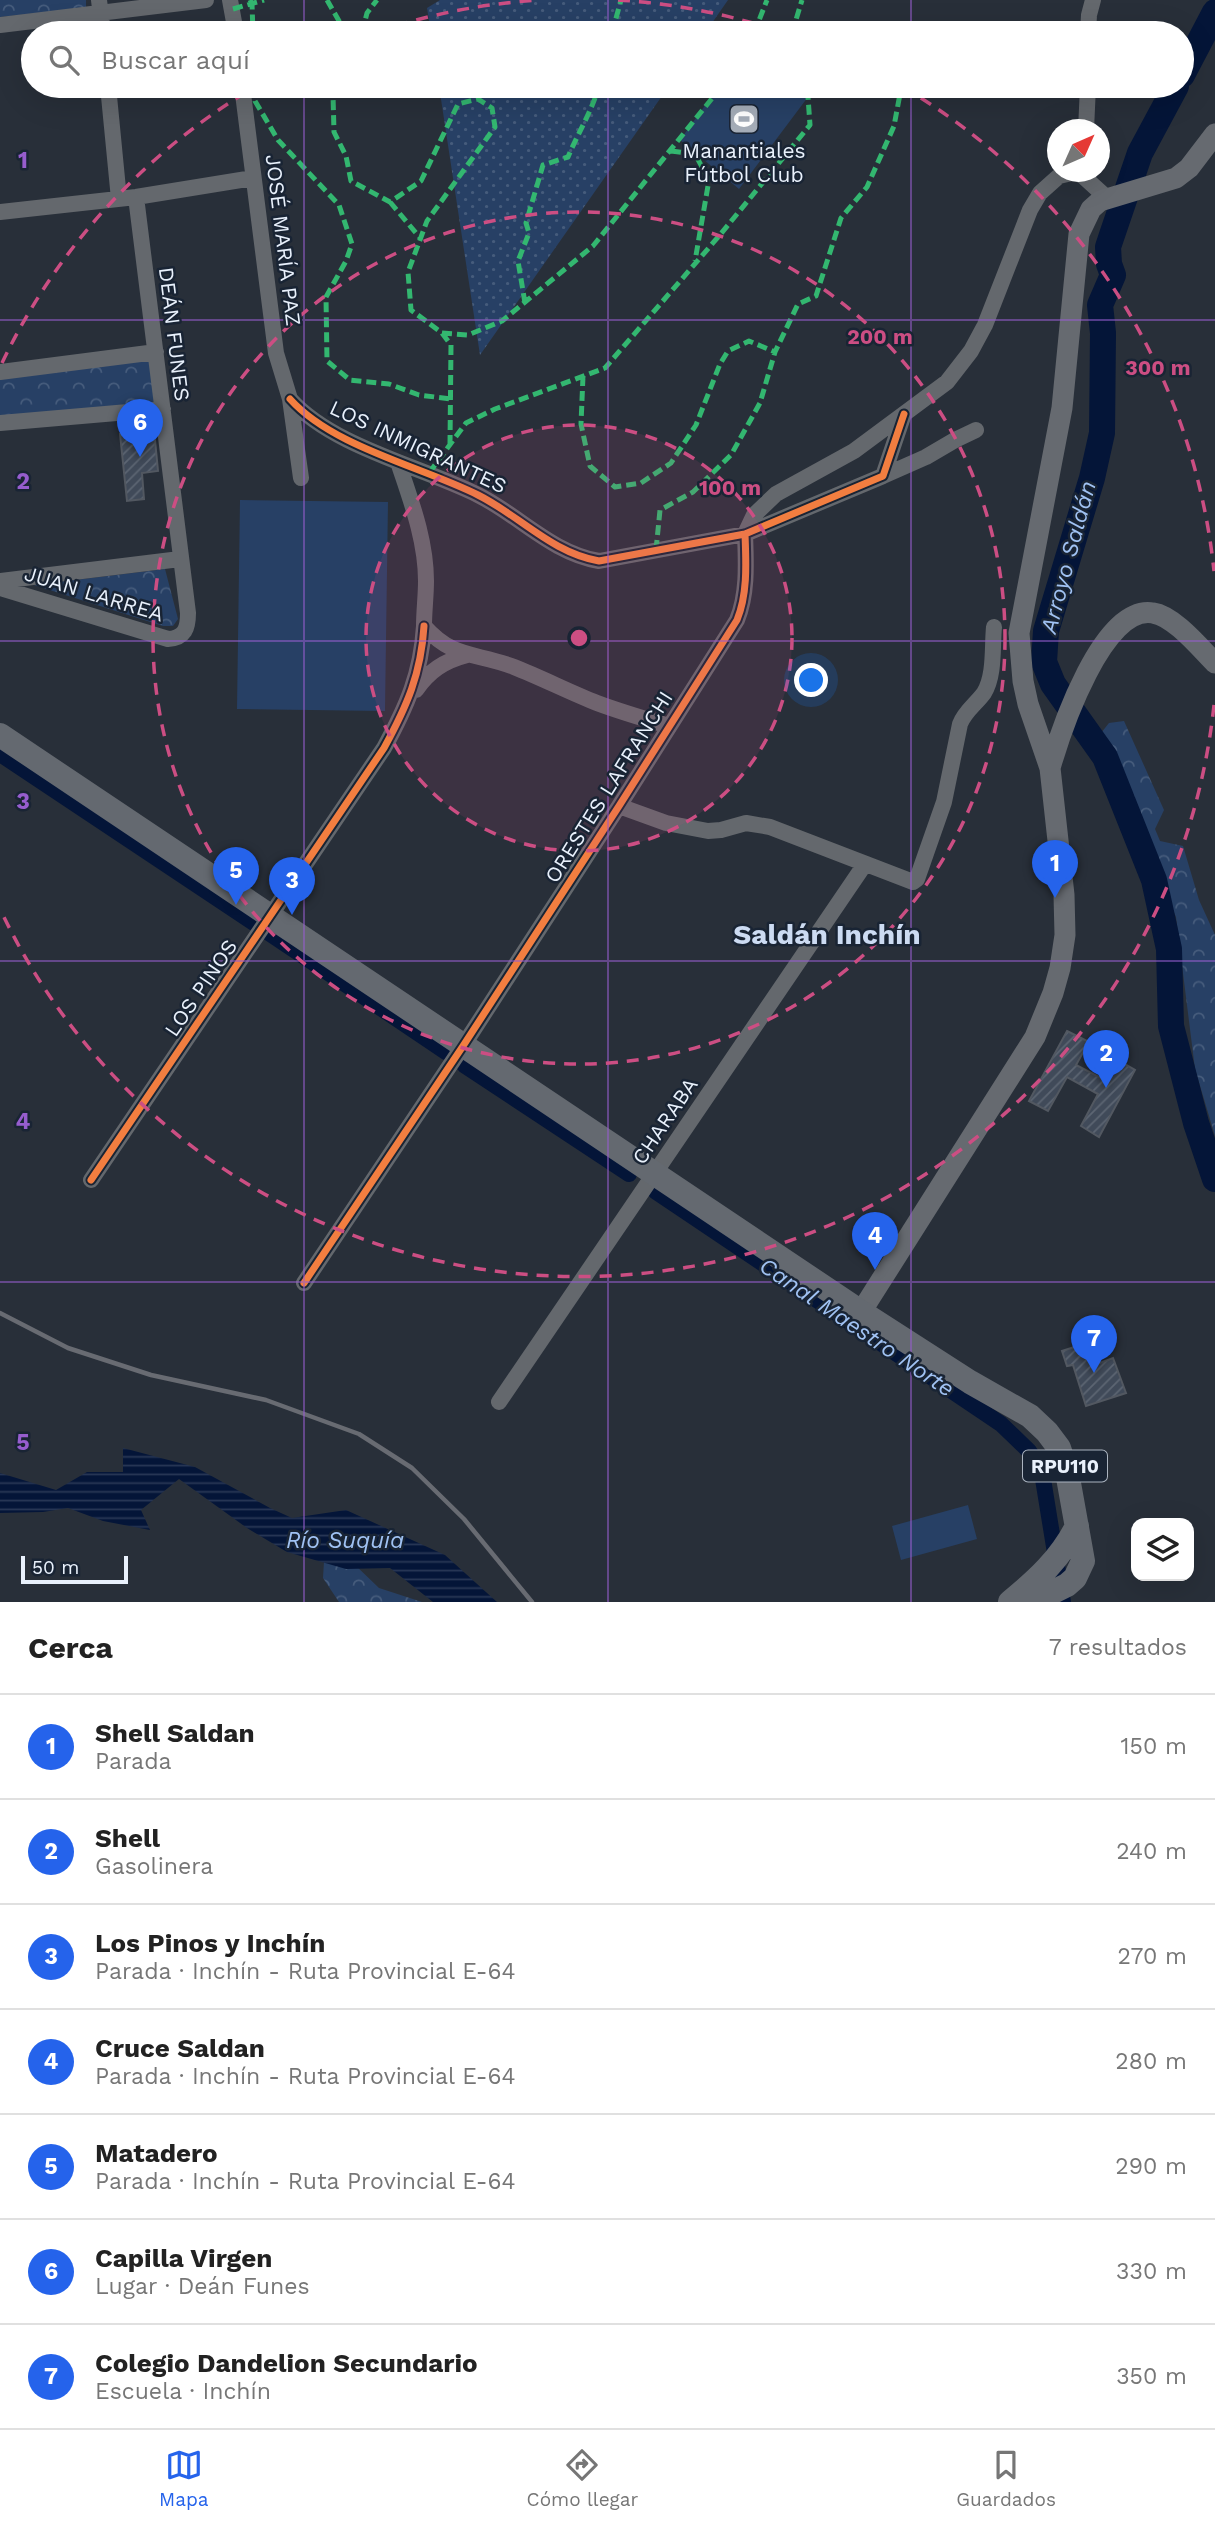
<!DOCTYPE html>
<html lang="es">
<meta charset="utf-8">
<style>
body{margin:0;font-family:"Work Sans",sans-serif;background:#f6f6f6;color:#222}
.controls{position:absolute;right:21px;bottom:21px;display:grid;overflow:hidden;border-radius:14px;box-shadow:0 7px 28px #0002}
.controls button{width:63px;height:63px;display:grid;place-items:center;padding:0;border:0;border-bottom:2px solid #e0e0e0;background:#fff;color:#222;font:35px sans-serif}
.compass{position:absolute;left:1047px;top:119px;width:63px;height:63px;border-radius:50%;background:#fff;box-shadow:0 7px 28px #0002;rotate:45deg}
.scale{position:absolute;left:21px;bottom:18px;width:107px;box-sizing:border-box;padding-left:7px;border:4px solid #e9f1fc;border-top:0;font-size:19px;line-height:24px;white-space:nowrap;color:#e9f1fc;-webkit-text-stroke:5px #192434;paint-order:stroke}
.you{position:absolute;left:812px;top:681px;width:24px;height:24px;margin:-18px;border:5px solid #fff;border-radius:50%;background:#1a73e8;box-shadow:0 0 0 10px #1a73e833}
.badge{display:grid;place-items:center;width:46px;height:46px;border-radius:50%;background:#2563eb;color:#fff;font-size:23px;font-weight:700}
.pin{position:absolute;translate:-50% -58px;filter:drop-shadow(0 2px 4px #0008)}
.pin::after{content:'';position:absolute;top:37px;width:24px;height:21px;background:inherit;clip-path:polygon(0 0,100% 0,50% 100%)}
.list{margin:0;padding:0;list-style:none}
h2{display:flex;justify-content:space-between;align-items:center;height:91px;margin:0;padding:0 28px;font-size:30px}
h2 small{font-size:23px;font-weight:400;color:#767676}
.list li{display:grid;grid-template-columns:46px 1fr auto;gap:21px;align-items:center;box-sizing:border-box;height:105px;padding:0 28px;border-top:2px solid #e0e0e0}
.list b{display:block;font-size:26px;white-space:nowrap}
.list p{margin:0;font-size:23px;white-space:nowrap;color:#767676}
.list em{font-size:23px;font-style:normal;color:#767676}
.icon{flex:none;width:38px;height:38px;fill:none;stroke:currentColor;stroke-width:2;stroke-linecap:round;stroke-linejoin:round}
.map{position:relative;flex:none;width:1215px;height:1602px;overflow:hidden}
.search{position:absolute;background:#fff;box-shadow:0 7px 28px #0002;left:21px;right:21px;top:21px;height:77px;display:flex;align-items:center;gap:18px;box-sizing:border-box;padding:0 24px;border-radius:38px;color:#767676;font-size:26px}
.sheet{height:826px;background:#fff}
nav{display:flex;justify-content:space-around;align-items:center;box-sizing:border-box;height:98px;border-top:2px solid #e0e0e0;background:#fff;font-size:19px;color:#767676}
nav a{display:grid;justify-items:center;gap:4px}
nav .on{color:#2563eb}
.map>svg:first-child{display:block}
.grass{fill:url(#grass-dots)}
.forest{fill:url(#forest-crowns)}
.pitch{fill:#274065}
.water{fill:url(#water-rules)}
.lines{fill:none;stroke-linecap:round;stroke-linejoin:round}
.canal{stroke:#041538;stroke-width:16}
.river{stroke:#041538;stroke-width:26}
.building{fill:url(#building-hatch);stroke:#525861;stroke-width:2}
.street{stroke:#64686d;stroke-width:16}
.secondary{stroke:#666a70;stroke-width:21}
.primary{stroke:#646970;stroke-width:24}
.rail{stroke:#686b72;stroke-width:4.5}
.quiet{stroke:#33b770;stroke-width:5;stroke-dasharray:10 5;stroke-linecap:butt}
.cycleway-casing{stroke:#192434;stroke-width:11}
.cycleway{stroke:#f27e40;stroke-width:7}
.grid{fill:none;stroke:#965dce;stroke-width:2;stroke-opacity:0.55}
.ring{fill:none;stroke:#cc4e83;stroke-width:3.5;stroke-dasharray:12 9}
.labels{text-anchor:middle;stroke-width:5;stroke-linejoin:round;paint-order:stroke}
.shield{fill:#192434;stroke:#abb4c0;stroke-width:2}
.shield-label{font-size:19px;font-weight:bold;fill:#e9f1fc}
.poi-label{font-size:21px;fill:#e9f1fc;stroke:#192434}
.street-label{font-size:21px;fill:#e9f1fc;stroke:#192434}
.water-label{font-size:23px;font-style:italic;fill:#a0c2f3;stroke:#192434}
.district-label{font-size:28px;font-weight:bold;fill:#ccdbf2;stroke:#192434}
.grid-label{font-size:23px;text-anchor:middle;font-weight:bold;fill:#965dce;stroke:#192434;stroke-width:5;stroke-linejoin:round;paint-order:stroke}
.centre{fill:#cc4e83;stroke:#192434;stroke-width:3.5}
.ring-label{font-size:21px;text-anchor:middle;font-weight:bold;fill:#cc4e83;stroke:#192434;stroke-width:5;stroke-linejoin:round;paint-order:stroke}
</style>
<div class="map">
<svg width="1215" height="1602" viewBox="0 0 1215 1602">
<defs>
<pattern id="grass-dots" width="8" height="8" patternUnits="userSpaceOnUse" patternTransform="scale(1.75)"><rect width="8" height="8" fill="#274065"/><path d="M2 2h.1M6 6h.1" fill="none" stroke="#465c7c" stroke-width="1.8" stroke-linecap="round"/></pattern>
<pattern id="forest-crowns" width="20" height="18" patternUnits="userSpaceOnUse" patternTransform="scale(1.75)"><rect width="20" height="18" fill="#274065"/><path d="M2 6a3 3 0 1 1 6 0M12 15a3 3 0 1 1 6 0" fill="none" stroke="#465c7c"/></pattern>
<pattern id="water-rules" width="6" height="5" patternUnits="userSpaceOnUse" patternTransform="scale(1.75)"><rect width="6" height="5" fill="#041538"/><path d="M0 2.5h6" fill="none" stroke="#293856"/></pattern>
<pattern id="building-hatch" width="6" height="6" patternUnits="userSpaceOnUse" patternTransform="scale(1.75)"><rect width="6" height="6" fill="#404a59"/><path d="M-1 1l2-2M0 6l6-6M5 7l2-2" fill="none" stroke="#5c6572"/></pattern>
</defs>
<rect width="100%" height="100%" fill="#282f39"/>
<path class="grass" d="M 440,0 L 728,0 L 705,33 L 431,33 L 427,8 Z
M 439,86 L 669,86 L 480,355 Z"/>
<path class="forest" d="M 0,0 L 86,0 L 86,8 L 0,17 Z
M 156,352 L 163,409 L 0,423 L 0,372 Z
M 165,569 L 178,619 L 173,626 L 163,626 L 34,585 Z
M 1124,721 L 1164,810 L 1155,829 L 1160,841 L 1183,846 L 1199,900 L 1215,935 L 1215,1136 L 1195,1069 L 1176,917 L 1097,738 L 1109,723 Z
M 324,1562 L 353,1563 L 379,1588 L 422,1602 L 339,1602 L 323,1578 Z"/>
<path class="pitch" d="M 719,86 L 792,86 L 808,97 L 739,189 L 680,140 Z
M 240,500 L 388,502 L 385,711 L 237,709 Z
M 968,1505 L 977,1539 L 901,1560 L 892,1526 Z"/>
<path class="water" d="M 123,1448 L 195,1467 L 270,1508 L 292,1518 L 346,1510 L 445,1555 L 497,1602 L 433,1602 L 390,1568 L 346,1569 L 287,1552 L 247,1528 L 179,1479 L 141,1510 L 150,1530 L 103,1521 L 68,1508 L 43,1512 L 0,1513 L 0,1473 L 56,1490 L 87,1472 L 123,1472 Z"/>
<g class="lines">
<path class="canal" d="M 0,754 L 254,923
M 269,933 L 446,1052
M 464,1065 L 629,1174
M 655,1191 L 1001,1424 L 1029,1451 L 1037,1464 L 1043,1479 L 1063,1602"/>
<path class="river" d="M 1182,75 L 1215,12
M 1176,86 L 1140,153 L 1112,235 L 1108,247 L 1109,264 L 1113,275 L 1100,305 L 1103,333 L 1102,433 L 1092,478 L 1046,631 L 1044,662 L 1053,684 L 1105,757 L 1154,880 L 1169,949 L 1171,1026 L 1196,1123 L 1215,1179"/>
</g>
<path class="building" d="M 138,432 L 138,442 L 155,440 L 158,471 L 142,473 L 144,499 L 127,501 L 120,434 Z
M 1067,1031 L 1089,1042 L 1076,1065 L 1103,1079 L 1114,1058 L 1135,1070 L 1099,1137 L 1081,1126 L 1098,1094 L 1067,1077 L 1048,1111 L 1029,1101 Z
M 1087,1343 L 1094,1365 L 1113,1358 L 1126,1393 L 1086,1406 L 1073,1365 L 1067,1366 L 1062,1351 Z"/>
<g class="lines">
<path class="street" d="M 99,0 L 103,33
M 230,0 L 236,33
M 0,25 L 206,0
M 1088,33 L 1089,15 L 1093,0
M 108,86 L 119,199
M 242,86 L 276,353 L 290,399 L 301,478
M 1086,130 L 1088,86
M 0,212 L 136,197 L 253,178
M 0,372 L 156,352
M 290,399 C 333,447 420,466 478,495 C 520,516 552,553 599,561 L 745,534 L 883,476 L 904,414
M 0,423 L 163,409
M 398,462 C 411,501 426,540 426,581 C 426,596 424,611 424,626 C 454,660 476,652 514,667 C 542,678 569,692 597,703 C 621,712 645,719 669,726
M 883,476 L 926,457 L 955,440 L 976,430
M 745,534 L 754,515 L 776,494 L 854,451 L 947,382 L 971,351 L 985,325 L 1030,210 L 1040,193 L 1059,176 L 1076,172 L 1084,177 L 1107,198
M 0,581 L 180,559
M 0,588 L 168,639 C 185,638 188,628 188,613 L 136,197
M 416,690 C 429,671 444,661 467,655
M 619,806 L 666,823 L 708,831 L 721,830 L 746,823 L 770,827 L 913,882 L 917,879 L 944,802 L 960,724 C 965,711 976,704 984,693 C 995,675 992,647 994,627
M 91,1180 L 384,748 C 407,706 421,674 424,626
M 304,1283 L 463,1046 L 619,806 L 737,620 C 748,593 746,562 745,534
M 499,1402 L 865,864"/>
<path class="secondary" d="M 1050,768 C 1061,730 1103,604 1153,613 C 1174,616 1200,648 1215,663
M 861,1312 L 1035,1037 L 1053,993 L 1060,968 L 1065,935 L 1064,895 L 1050,768 L 1028,704 L 1023,681 L 1019,633 L 1062,408 L 1079,234 L 1091,209 L 1100,201 L 1176,178 L 1189,168 L 1215,134"/>
<path class="primary" d="M 0,735 L 861,1312 L 970,1382 L 1030,1416 L 1047,1432 L 1059,1448 L 1067,1472 L 1083,1561 L 1075,1578 L 1067,1585 L 1033,1602
M 1010,1602 C 1037,1580 1061,1558 1077,1526"/>
<path class="rail" d="M 0,1313 L 68,1348 L 151,1375 L 266,1400 L 359,1434 L 412,1468 L 464,1519 L 532,1602"/>
<path class="quiet" d="M 250,0 L 252,4 L 253,33
M 327,0 L 346,33
M 233,9 L 264,0
M 362,33 L 367,13 L 377,0
M 612,33 L 621,0
M 754,33 L 767,0
M 792,33 L 802,0
M 254,86 L 255,101 L 278,140 L 339,205 L 352,244 L 346,261 L 326,297 L 327,361 L 350,380 L 389,384 L 419,395 L 451,399
M 337,86 L 333,95 L 334,132 L 346,156 L 351,181 L 390,202 L 421,181 L 458,104 L 478,99 L 492,108 L 495,127 L 427,221 L 408,272 L 411,310 L 442,333 L 468,335 L 502,321 L 593,246 L 722,86
M 843,86 L 868,86
M 891,86 L 900,94 L 918,86
M 806,93 L 825,86
M 671,151 L 695,154 L 709,180 L 695,261
M 390,202 L 421,239
M 525,303 L 518,261 L 529,233 L 526,223 L 543,165 L 568,157 C 578,133 592,111 599,86
M 442,333 L 451,345 L 450,444
M 583,376 L 581,424 L 590,466 L 615,487 L 641,483 L 671,463 L 696,425 L 720,364 L 728,351 L 749,341 L 775,352
M 429,473 L 466,423 L 495,409 L 605,368 L 719,236 L 810,125 L 808,97 L 804,86
M 656,550 L 660,510 L 693,492 L 731,455 L 760,403 L 775,352 L 798,304 L 816,296 L 841,218 L 867,187 L 894,126 L 900,94"/>
<g class="cycleway-casing">
<path id="cycleway" d="M 290,399 C 333,447 420,466 478,495 C 520,516 552,553 599,561 L 745,534 L 883,476 L 904,414
M 91,1180 L 384,748 C 407,706 421,674 424,626
M 304,1283 L 463,1046 L 619,806 L 737,620 C 748,593 746,562 745,534"/>
</g>
<use href="#cycleway" class="cycleway"/>
</g>
<path class="grid" d="M 304,0 L 304,33M 608,0 L 608,33M 911,0 L 911,33M 304,86 L 304,1602M 608,86 L 608,1602M 911,86 L 911,1602M 0,320 L 1215,320M 0,641 L 1215,641M 0,961 L 1215,961M 0,1282 L 1215,1282"/>
<circle cx="579" cy="638" r="213" fill="#cc4e83" fill-opacity=".12"/>
<g class="ring">
<circle cx="579" cy="638" r="213"/>
<circle cx="579" cy="638" r="426"/>
<path d="M1214 705A639 639 0 0 1 2 913M2 363A639 639 0 0 1 255 87M376 32A639 639 0 0 1 540 0M618 0A639 639 0 0 1 782 32M903 87A639 639 0 0 1 1214 571"/>
</g>
<defs>
<g id="stadium-square" transform="scale(1.575)"><rect x="-9" y="-9" width="18" height="18" rx="4" fill="#a5adb8" stroke="#192434"/><path d="M0-5a6.5 5 0 1 0 0 10a6.5 5 0 1 0 0-10ZM-3.5-1.8h7v3.6h-7Z" fill="#fff"/></g>
</defs>
<g fill-rule="evenodd">
<use href="#stadium-square" x="744" y="119"/>
</g>
<g class="labels">
<rect class="shield" x="1023" y="1450.5" width="84" height="31" rx="5"/>
<g class="shield-label">
<text x="1065" y="1473">RPU110</text>
</g>
<g class="poi-label">
<text x="744" y="158">Manantiales<tspan x="744" dy="24">Fútbol Club</tspan></text>
</g>
<g class="street-label">
<text transform="translate(283 240) rotate(83)" y="7">JOSÉ MARÍA PAZ</text>
<text transform="translate(174 334) rotate(83)" y="7">DEÁN FUNES</text>
<text transform="translate(418 447) rotate(25)" y="7">LOS INMIGRANTES</text>
<text transform="translate(94 594) rotate(17)" y="7">JUAN LARREA</text>
<text transform="translate(609 787) rotate(-58)" y="7">ORESTES LAFRANCHI</text>
<text transform="translate(201 988) rotate(-56)" y="7">LOS PINOS</text>
<text transform="translate(665 1121) rotate(-56)" y="7">CHARABA</text>
</g>
<g class="water-label">
<text transform="translate(1068 557) rotate(-75)" y="8">Arroyo Saldán</text>
<text transform="translate(857 1327) rotate(34)" y="8">Canal Maestro Norte</text>
<text x="345" y="1548">Río Suquía</text>
</g>
<g class="district-label">
<text x="827" y="944">Saldán Inchín</text>
</g>
</g>
<g class="grid-label">
<text x="23" y="168">1</text>
<text x="23" y="489">2</text>
<text x="23" y="809">3</text>
<text x="23" y="1129">4</text>
<text x="23" y="1450">5</text>
</g>
<circle cx="579" cy="638" r="10" class="centre"/>
<g class="ring-label">
<text x="880" y="344">200 m</text>
<text x="1158" y="375">300 m</text>
<text x="730" y="495">100 m</text>
</g>
</svg>
<div class="controls">
<button><svg class="icon" aria-label="layers" viewBox="0 0 24 24"><path d="M12 4l9 5-9 5-9-5zM3 14l9 5 9-5"/></svg></button>
</div>
<svg class="compass" viewBox="-18 -18 36 36"><path d="M0-13l5 13h-10z" fill="#e53935"/><path d="M0 13l5-13h-10z" fill="#767676"/></svg>
<div class="scale">50 m</div>
<div class="you"></div>
<div class="pin badge" style="left:1055px;top:898px">1</div>
<div class="pin badge" style="left:1106px;top:1088px">2</div>
<div class="pin badge" style="left:292px;top:915px">3</div>
<div class="pin badge" style="left:875px;top:1270px">4</div>
<div class="pin badge" style="left:236px;top:905px">5</div>
<div class="pin badge" style="left:140px;top:457px">6</div>
<div class="pin badge" style="left:1094px;top:1373px">7</div>
<div class="search"><svg class="icon" aria-label="search" viewBox="0 0 24 24"><circle cx="10" cy="10" r="6"/><path d="M15 15l6 6"/></svg>Buscar aquí</div>
</div>
<section class="sheet">
<h2>Cerca<small>7 resultados</small></h2>
<ul class="list">
<li><span class="badge">1</span><div><b>Shell Saldan</b><p>Parada</p></div><em>150 m</em></li>
<li><span class="badge">2</span><div><b>Shell</b><p>Gasolinera</p></div><em>240 m</em></li>
<li><span class="badge">3</span><div><b>Los Pinos y Inchín</b><p>Parada · Inchín - Ruta Provincial E-64</p></div><em>270 m</em></li>
<li><span class="badge">4</span><div><b>Cruce Saldan</b><p>Parada · Inchín - Ruta Provincial E-64</p></div><em>280 m</em></li>
<li><span class="badge">5</span><div><b>Matadero</b><p>Parada · Inchín - Ruta Provincial E-64</p></div><em>290 m</em></li>
<li><span class="badge">6</span><div><b>Capilla Virgen</b><p>Lugar · Deán Funes</p></div><em>330 m</em></li>
<li><span class="badge">7</span><div><b>Colegio Dandelion Secundario</b><p>Escuela · Inchín</p></div><em>350 m</em></li>
</ul>
</section>
<nav>
<a class="on"><svg class="icon" aria-label="map" viewBox="0 0 24 24"><path d="M3 6l6-2 6 2 6-2v14l-6 2-6-2-6 2zM9 4v14M15 6v14"/></svg>Mapa</a>
<a><svg class="icon" aria-label="directions" viewBox="0 0 24 24"><path d="M12 3l9 9-9 9-9-9zM9 14v-3h6M13 9l2 2-2 2"/></svg>Cómo llegar</a>
<a><svg class="icon" aria-label="saved" viewBox="0 0 24 24"><path d="M7 4h10v16l-5-4-5 4z"/></svg>Guardados</a>
</nav>
